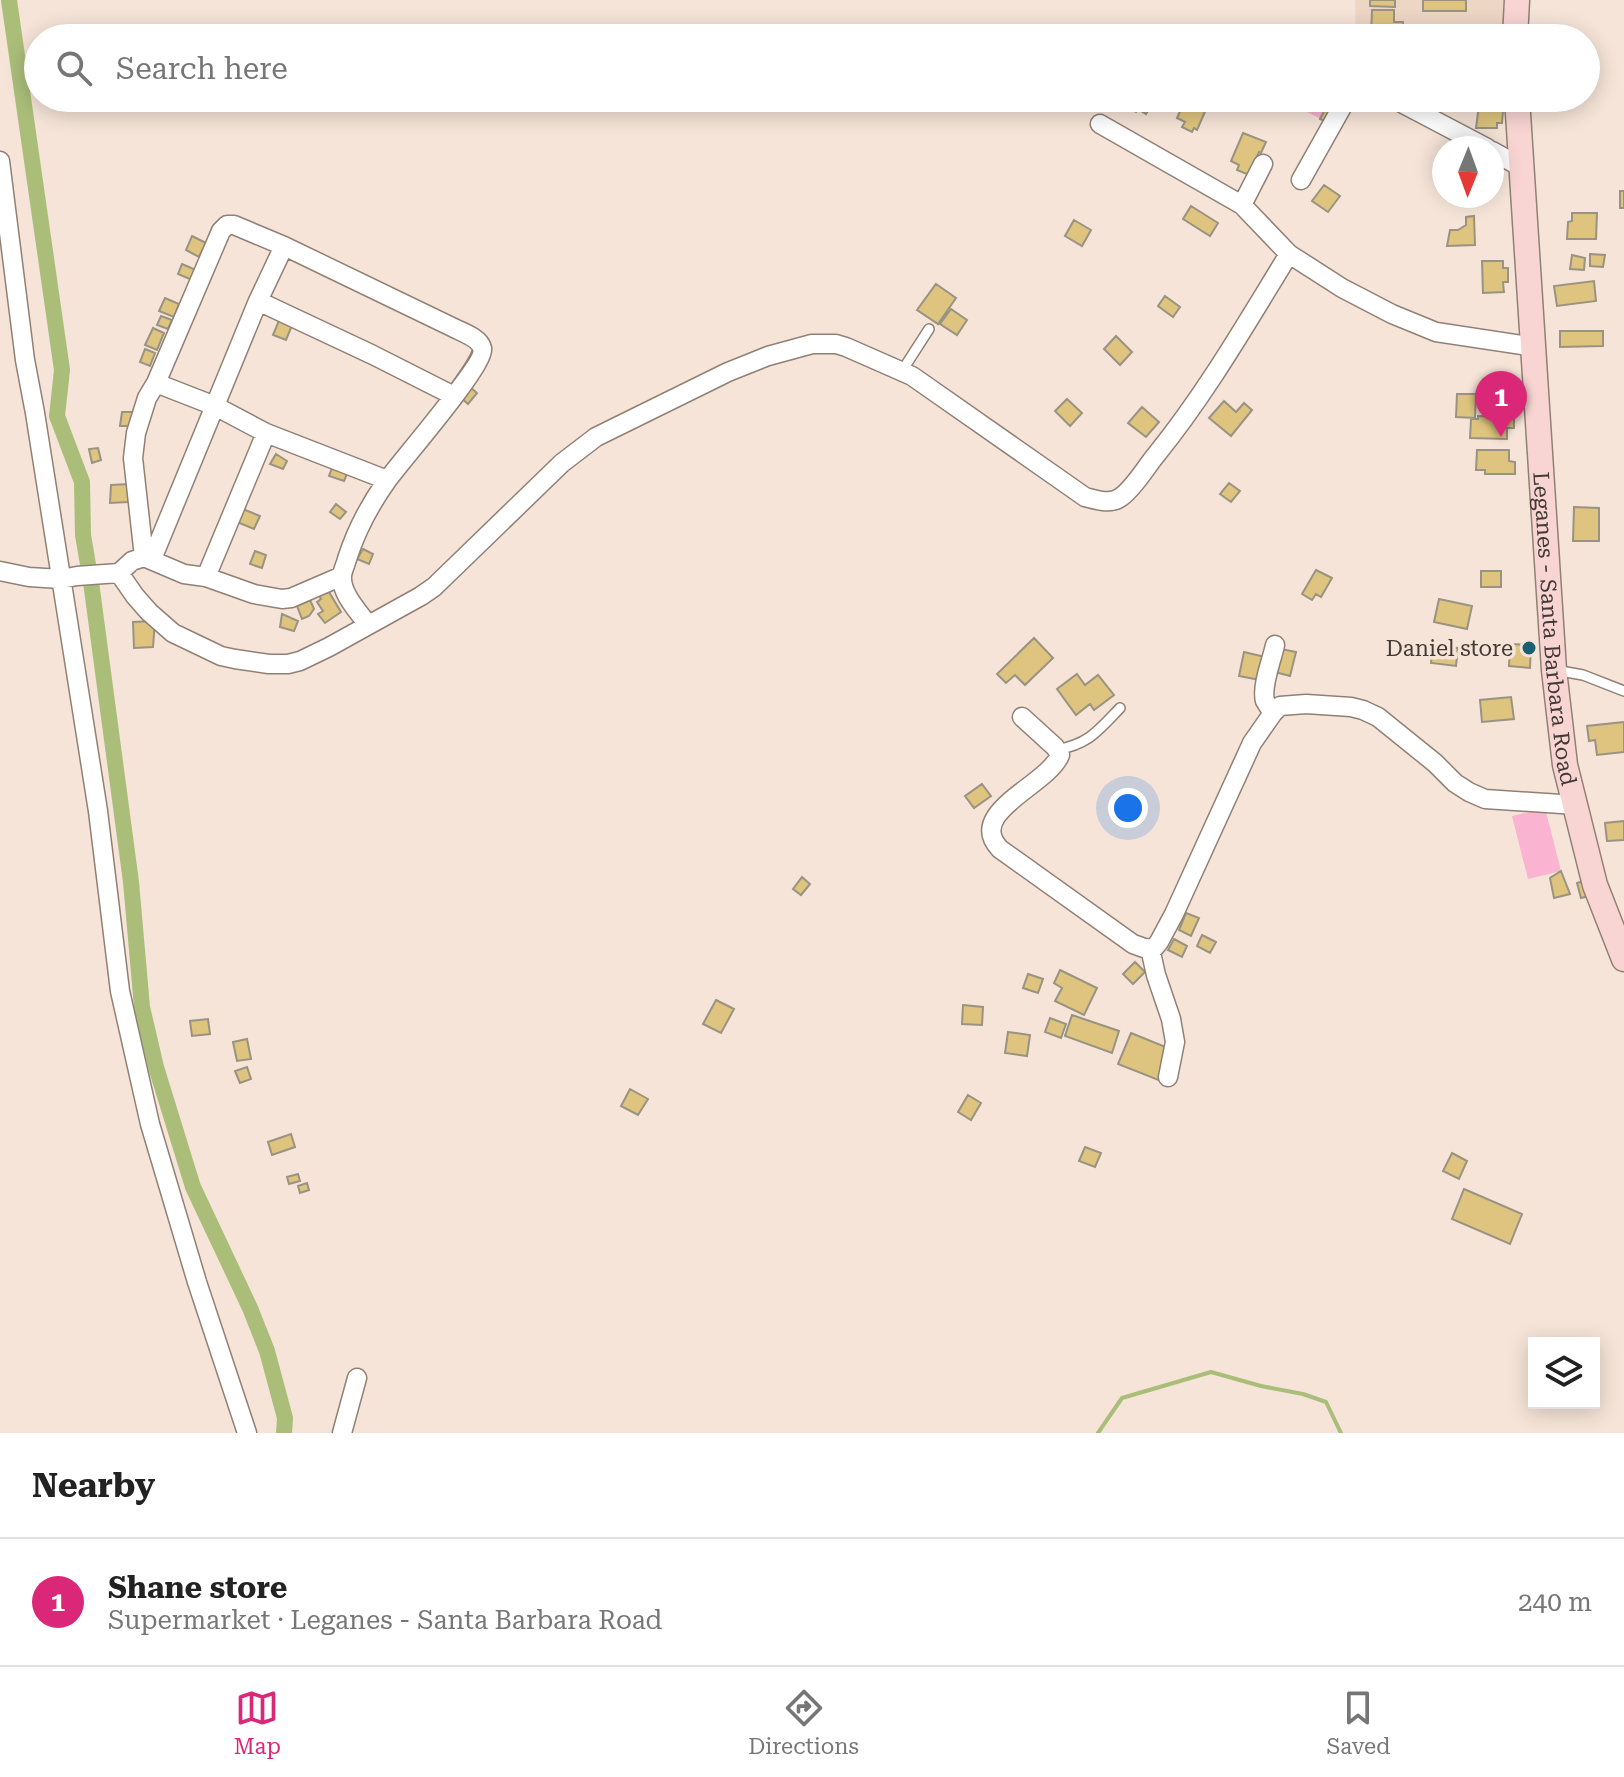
<!DOCTYPE html>
<meta charset="utf-8">
<style>
body{margin:0;font-family:"Roboto Serif",serif;background:#f6f6f6;color:#222}
.controls{position:absolute;right:24px;bottom:24px;display:grid;overflow:hidden;border-radius:0px;box-shadow:0 4px 20px #0003}
.controls button{width:72px;height:72px;display:grid;place-items:center;padding:0;border:0;border-bottom:2px solid #e0e0e0;background:#fff;color:#222;font:40px sans-serif}
.compass{position:absolute;left:1432px;top:136px;width:72px;height:72px;border-radius:50%;background:#fff;box-shadow:0 4px 20px #0003;rotate:181deg}
.you{position:absolute;left:1128px;top:808px;width:28px;height:28px;margin:-20px;border:6px solid #fff;border-radius:50%;background:#1a73e8;box-shadow:0 0 0 12px #1a73e833}
.badge{display:grid;place-items:center;width:52px;height:52px;border-radius:50%;background:#db2777;color:#fff;font-size:26px;font-weight:700}
.pin{position:absolute;translate:-50% -66px;filter:drop-shadow(0 2px 4px #0008)}
.pin::after{content:'';position:absolute;top:42px;width:28px;height:24px;background:inherit;clip-path:polygon(0 0,100% 0,50% 100%)}
.list{margin:0;padding:0;list-style:none}
h2{display:flex;justify-content:space-between;align-items:center;height:104px;margin:0;padding:0 32px;font-size:34px}
h2 small{font-size:26px;font-weight:400;color:#767676}
.list li{display:grid;grid-template-columns:52px 1fr auto;gap:24px;align-items:center;box-sizing:border-box;height:128px;padding:0 32px;border-top:2px solid #e0e0e0}
.list b{display:block;font-size:30px;white-space:nowrap}
.list p{margin:0;font-size:26px;white-space:nowrap;color:#767676}
.list em{font-size:26px;font-style:normal;color:#767676}
.icon{flex:none;width:44px;height:44px;fill:none;stroke:currentColor;stroke-width:2;stroke-linecap:round;stroke-linejoin:round}
.map{position:relative;flex:none;width:1624px;height:1433px;overflow:hidden}
.search{position:absolute;background:#fff;box-shadow:0 4px 20px #0003;left:24px;right:24px;top:24px;height:88px;display:flex;align-items:center;gap:20px;box-sizing:border-box;padding:0 28px;border-radius:44px;color:#767676;font-size:30px}
.sheet{height:232px;background:#fff}
nav{display:flex;justify-content:space-around;align-items:center;box-sizing:border-box;height:112px;border-top:2px solid #e0e0e0;background:#fff;font-size:22px;color:#767676}
nav a{display:grid;justify-items:center;gap:4px}
nav .on{color:#db2777}
.map>svg:first-child{display:block}
.built{fill:#eed6c5}
.green{fill:#fab3d0}
.lines{fill:none;stroke-linecap:round;stroke-linejoin:round}
.stream{stroke:#aabe7a;stroke-width:4}
.canal{stroke:#aabe7a;stroke-width:16}
.building{fill:#dec47e;stroke:#999382;stroke-width:2}
.service-casing{stroke:#908075;stroke-width:12}
.minor-casing{stroke:#908075;stroke-width:21}
.secondary-casing{stroke:#908075;stroke-width:27}
.service{stroke:#fff;stroke-width:9}
.minor{stroke:#fff;stroke-width:18}
.secondary{stroke:#f8d5d3;stroke-width:24}
.poi-dot{fill:#1b6072;stroke:#f6e4d8;stroke-width:3}
.labels{text-anchor:middle;stroke-width:7;stroke-linejoin:round;paint-order:stroke}
.street-label{font-size:22px;fill:#413a35;stroke:#f6e4d8}
.poi-label{font-size:22px;fill:#413a35;stroke:#f6e4d8;text-anchor:end}
</style>
<div class="map">
<svg width="1624" height="1433" viewBox="0 0 1624 1433">
<rect width="100%" height="100%" fill="#f6e4d8"/>
<path class="built" d="M 1355,0 L 1505,0 L 1506,38 L 1356,38 Z"/>
<path class="green" d="M 1279,98 L 1342,98 L 1329,123 Z
M 1545,808 L 1561,871 L 1528,879 L 1512,816 Z"/>
<g class="lines">
<path class="stream" d="M 1098,1433 L 1122,1398 L 1211,1372 L 1261,1386 L 1303,1394 L 1326,1402 L 1341,1433"/>
<path class="canal" d="M 9,0 L 62,370 L 57,416 L 82,482 L 83,535 L 91,582 L 131,882 L 142,1007 L 156,1067 L 193,1187 L 250,1308 L 267,1351 L 285,1418 L 284,1433"/>
</g>
<path class="building" d="M 1370,0 L 1395,0 L 1395,7 L 1370,6 Z
M 1423,0 L 1466,0 L 1466,11 L 1423,11 Z
M 1372,10 L 1394,10 L 1394,22 L 1403,22 L 1402,38 L 1371,38 Z
M 1126,98 L 1159,98 L 1158,101 L 1155,99 L 1146,114 L 1138,109 L 1136,112 L 1122,104 Z
M 1186,98 L 1211,98 L 1197,130 L 1194,128 L 1192,132 L 1182,127 L 1185,122 L 1177,118 Z
M 1249,98 L 1274,98 L 1268,110 L 1249,100 Z
M 1331,98 L 1342,98 L 1329,123 L 1320,119 Z
M 1479,105 L 1498,106 L 1498,111 L 1503,111 L 1502,123 L 1497,123 L 1497,128 L 1476,128 Z
M 1243,133 L 1266,142 L 1261,153 L 1259,152 L 1249,175 L 1237,170 L 1239,165 L 1231,161 Z
M 1324,185 L 1340,196 L 1328,212 L 1312,201 Z
M 1620,191 L 1624,191 L 1624,208 L 1620,208 Z
M 1191,206 L 1218,223 L 1210,236 L 1183,219 Z
M 1572,213 L 1597,213 L 1596,239 L 1567,239 L 1568,222 L 1572,221 Z
M 1474,216 L 1475,245 L 1447,246 L 1450,230 L 1458,230 L 1466,225 L 1466,217 Z
M 1074,220 L 1091,230 L 1082,246 L 1065,236 Z
M 192,236 L 206,243 L 199,257 L 186,250 Z
M 1590,254 L 1605,255 L 1603,267 L 1590,266 Z
M 1572,255 L 1585,258 L 1584,270 L 1570,269 Z
M 1482,261 L 1503,261 L 1503,268 L 1508,268 L 1508,282 L 1503,282 L 1504,292 L 1483,293 Z
M 182,264 L 196,270 L 192,280 L 178,274 Z
M 1594,281 L 1596,301 L 1557,306 L 1554,286 Z
M 936,284 L 956,298 L 938,324 L 917,310 Z
M 1165,296 L 1180,307 L 1173,317 L 1158,306 Z
M 165,298 L 179,304 L 174,317 L 159,311 Z
M 951,309 L 967,320 L 957,335 L 940,324 Z
M 161,316 L 172,320 L 168,329 L 157,325 Z
M 280,318 L 293,323 L 286,340 L 273,335 Z
M 153,328 L 164,333 L 157,350 L 145,345 Z
M 1560,331 L 1603,331 L 1603,346 L 1560,347 Z
M 1116,336 L 1132,352 L 1120,365 L 1104,349 Z
M 145,349 L 155,353 L 150,366 L 140,362 Z
M 469,386 L 477,393 L 468,404 L 459,396 Z
M 1457,394 L 1476,394 L 1475,418 L 1456,417 Z
M 1067,399 L 1082,413 L 1070,426 L 1055,411 Z
M 1224,401 L 1236,412 L 1244,403 L 1252,410 L 1231,436 L 1209,418 Z
M 1142,407 L 1159,422 L 1146,437 L 1128,423 Z
M 122,412 L 133,412 L 134,426 L 120,426 Z
M 1478,416 L 1514,417 L 1514,428 L 1507,428 L 1507,439 L 1470,438 L 1471,419 L 1478,419 Z
M 98,448 L 101,460 L 92,463 L 89,449 Z
M 1477,450 L 1509,450 L 1509,461 L 1515,462 L 1515,474 L 1485,474 L 1485,470 L 1476,470 Z
M 276,454 L 287,461 L 283,469 L 270,464 Z
M 334,463 L 349,469 L 344,481 L 329,476 Z
M 1229,483 L 1240,491 L 1231,502 L 1220,494 Z
M 130,484 L 128,502 L 110,503 L 111,485 Z
M 336,504 L 346,512 L 340,519 L 330,512 Z
M 238,507 L 260,516 L 254,529 L 232,520 Z
M 1574,507 L 1599,508 L 1599,541 L 1573,541 Z
M 363,549 L 373,554 L 369,564 L 357,559 Z
M 255,551 L 266,555 L 262,568 L 250,564 Z
M 1316,570 L 1332,578 L 1321,597 L 1316,594 L 1312,600 L 1302,594 Z
M 1481,571 L 1501,571 L 1501,587 L 1481,587 Z
M 326,587 L 341,612 L 325,623 L 318,614 L 323,611 L 317,602 L 321,599 L 317,592 Z
M 1439,599 L 1472,606 L 1467,629 L 1434,622 Z
M 310,600 L 314,609 L 309,616 L 302,619 L 297,606 Z
M 282,614 L 298,621 L 294,631 L 280,627 Z
M 155,621 L 153,647 L 134,648 L 133,622 Z
M 1034,638 L 1053,658 L 1025,685 L 1015,675 L 1006,683 L 997,674 Z
M 1510,644 L 1531,645 L 1530,668 L 1509,666 Z
M 1433,646 L 1458,648 L 1456,666 L 1431,663 Z
M 1281,649 L 1296,652 L 1290,676 L 1275,672 Z
M 1244,652 L 1265,657 L 1260,680 L 1239,676 Z
M 1077,674 L 1085,685 L 1098,675 L 1114,695 L 1094,710 L 1090,704 L 1076,715 L 1057,689 Z
M 1511,697 L 1514,719 L 1482,722 L 1480,700 Z
M 1624,722 L 1624,752 L 1597,755 L 1595,740 L 1589,741 L 1587,726 Z
M 982,784 L 991,796 L 974,808 L 965,796 Z
M 1624,821 L 1624,840 L 1607,841 L 1605,823 Z
M 1561,871 L 1570,894 L 1554,898 L 1550,878 Z
M 802,877 L 810,884 L 801,895 L 793,889 Z
M 1584,881 L 1589,896 L 1581,898 L 1577,883 Z
M 1186,913 L 1199,918 L 1191,936 L 1179,930 Z
M 1202,935 L 1216,942 L 1210,953 L 1197,946 Z
M 1174,939 L 1187,946 L 1182,957 L 1168,950 Z
M 1135,962 L 1145,972 L 1133,984 L 1123,974 Z
M 1060,970 L 1097,988 L 1084,1015 L 1055,1001 L 1062,988 L 1054,983 Z
M 1028,974 L 1043,979 L 1038,993 L 1023,988 Z
M 716,1000 L 734,1009 L 721,1033 L 703,1024 Z
M 963,1005 L 983,1007 L 982,1025 L 962,1024 Z
M 1072,1015 L 1119,1031 L 1112,1053 L 1065,1036 Z
M 1050,1018 L 1066,1024 L 1061,1038 L 1045,1032 Z
M 208,1019 L 210,1034 L 192,1036 L 190,1021 Z
M 1008,1032 L 1030,1035 L 1027,1056 L 1005,1053 Z
M 1131,1033 L 1173,1050 L 1161,1081 L 1118,1064 Z
M 247,1039 L 251,1059 L 237,1061 L 233,1042 Z
M 247,1067 L 251,1079 L 240,1083 L 235,1071 Z
M 630,1089 L 648,1099 L 638,1115 L 621,1106 Z
M 968,1095 L 981,1103 L 971,1120 L 958,1112 Z
M 291,1134 L 295,1147 L 272,1155 L 268,1142 Z
M 1085,1147 L 1101,1153 L 1095,1167 L 1079,1161 Z
M 1452,1153 L 1467,1161 L 1459,1179 L 1443,1171 Z
M 298,1174 L 300,1181 L 289,1184 L 287,1177 Z
M 307,1183 L 309,1190 L 300,1193 L 298,1186 Z
M 1464,1189 L 1522,1214 L 1510,1244 L 1452,1219 Z"/>
<g class="lines">
<g class="service-casing">
<path id="service" d="M 902,371 L 929,329
M 1555,670 L 1583,675 L 1624,691
M 1056,750 C 1089,744 1098,731 1120,708"/>
</g>
<g class="minor-casing">
<path id="minor" d="M 1392,98 L 1487,148
M 1100,124 L 1242,205
M 1492,151 L 1521,167
M 0,161 L 25,360 L 35,413 L 98,811 L 120,991 L 150,1124 L 197,1282 L 247,1433
M 1263,164 L 1242,205 L 1289,254
M 1301,180 L 1347,98
M 258,301 L 373,355 L 454,396
M 156,383 L 215,406 L 266,433 L 387,480
M 144,557 L 133,458 L 136,433 L 147,398 L 156,383 L 221,231 L 227,225 L 234,225 L 284,246 L 452,327 C 461,332 479,337 482,348 C 487,363 399,463 386,482 C 369,506 356,531 347,559 C 346,564 342,571 342,577 C 341,594 359,612 368,625
M 152,559 L 258,301 L 284,246
M 0,571 L 29,577 L 61,579 L 77,576 L 119,573 L 135,596 L 149,612 L 173,633 L 221,656 L 235,659 L 269,664 L 288,664 L 300,661 L 329,647 L 421,596 L 434,587 L 562,463 L 596,437 L 728,372 L 768,356 L 812,344 L 836,344 L 846,347 L 912,376 L 1085,497 C 1096,500 1111,505 1121,497 C 1134,488 1146,467 1156,455 C 1207,392 1247,322 1289,254 L 1342,288 L 1392,314 L 1436,332 L 1535,347
M 119,573 L 132,561 L 144,557 L 184,574 L 206,577 L 254,594 L 282,599 L 291,598 L 342,576
M 206,577 L 266,433
M 1273,713 C 1271,711 1266,702 1265,701 C 1261,686 1272,660 1275,645
M 1022,717 L 1055,747 L 1060,755 C 1047,786 965,812 1000,849 L 1133,944 L 1147,949 L 1154,948 L 1159,942 L 1174,914 L 1252,743 L 1273,713 L 1280,706 L 1306,704 L 1351,707 L 1363,710 L 1378,717 L 1435,763 L 1455,783 L 1469,792 L 1485,799 L 1576,805
M 1150,948 L 1156,975 L 1171,1019 L 1175,1042 L 1168,1077
M 342,1433 L 357,1378"/>
</g>
<g class="secondary-casing">
<g id="secondary">
<path d="M 1515,38 L 1517,0"/>
<path id="s1" d="M 1517,98 L 1554,670 L 1565,765 L 1595,885 L 1624,959"/>
</g>
</g>
<use href="#service" class="service"/>
<use href="#minor" class="minor"/>
<use href="#secondary" class="secondary"/>
</g>
<circle class="poi-dot" cx="1529" cy="648" r="8"/>
<g class="labels">
<g class="street-label">
<text dy="8" stroke="none"><textPath href="#s1" startOffset="532">Leganes - Santa Barbara Road</textPath></text>
</g>
<g class="poi-label">
<text x="1513" y="656">Daniel store</text>
</g>
</g>
</svg>
<div class="controls">
<button><svg class="icon" aria-label="layers" viewBox="0 0 24 24"><path d="M12 4l9 5-9 5-9-5zM3 14l9 5 9-5"/></svg></button>
</div>
<svg class="compass" viewBox="-18 -18 36 36"><path d="M0-13l5 13h-10z" fill="#e53935"/><path d="M0 13l5-13h-10z" fill="#767676"/></svg>
<div class="you"></div>
<div class="pin badge" style="left:1501px;top:437px">1</div>
<div class="search"><svg class="icon" aria-label="search" viewBox="0 0 24 24"><circle cx="10" cy="10" r="6"/><path d="M15 15l6 6"/></svg>Search here</div>
</div>
<section class="sheet">
<h2>Nearby<small></small></h2>
<ul class="list">
<li><span class="badge">1</span><div><b>Shane store</b><p>Supermarket · Leganes - Santa Barbara Road</p></div><em>240 m</em></li>
</ul>
</section>
<nav>
<a class="on"><svg class="icon" aria-label="map" viewBox="0 0 24 24"><path d="M3 6l6-2 6 2 6-2v14l-6 2-6-2-6 2zM9 4v14M15 6v14"/></svg>Map</a>
<a><svg class="icon" aria-label="directions" viewBox="0 0 24 24"><path d="M12 3l9 9-9 9-9-9zM9 14v-3h6M13 9l2 2-2 2"/></svg>Directions</a>
<a><svg class="icon" aria-label="saved" viewBox="0 0 24 24"><path d="M7 4h10v16l-5-4-5 4z"/></svg>Saved</a>
</nav>
